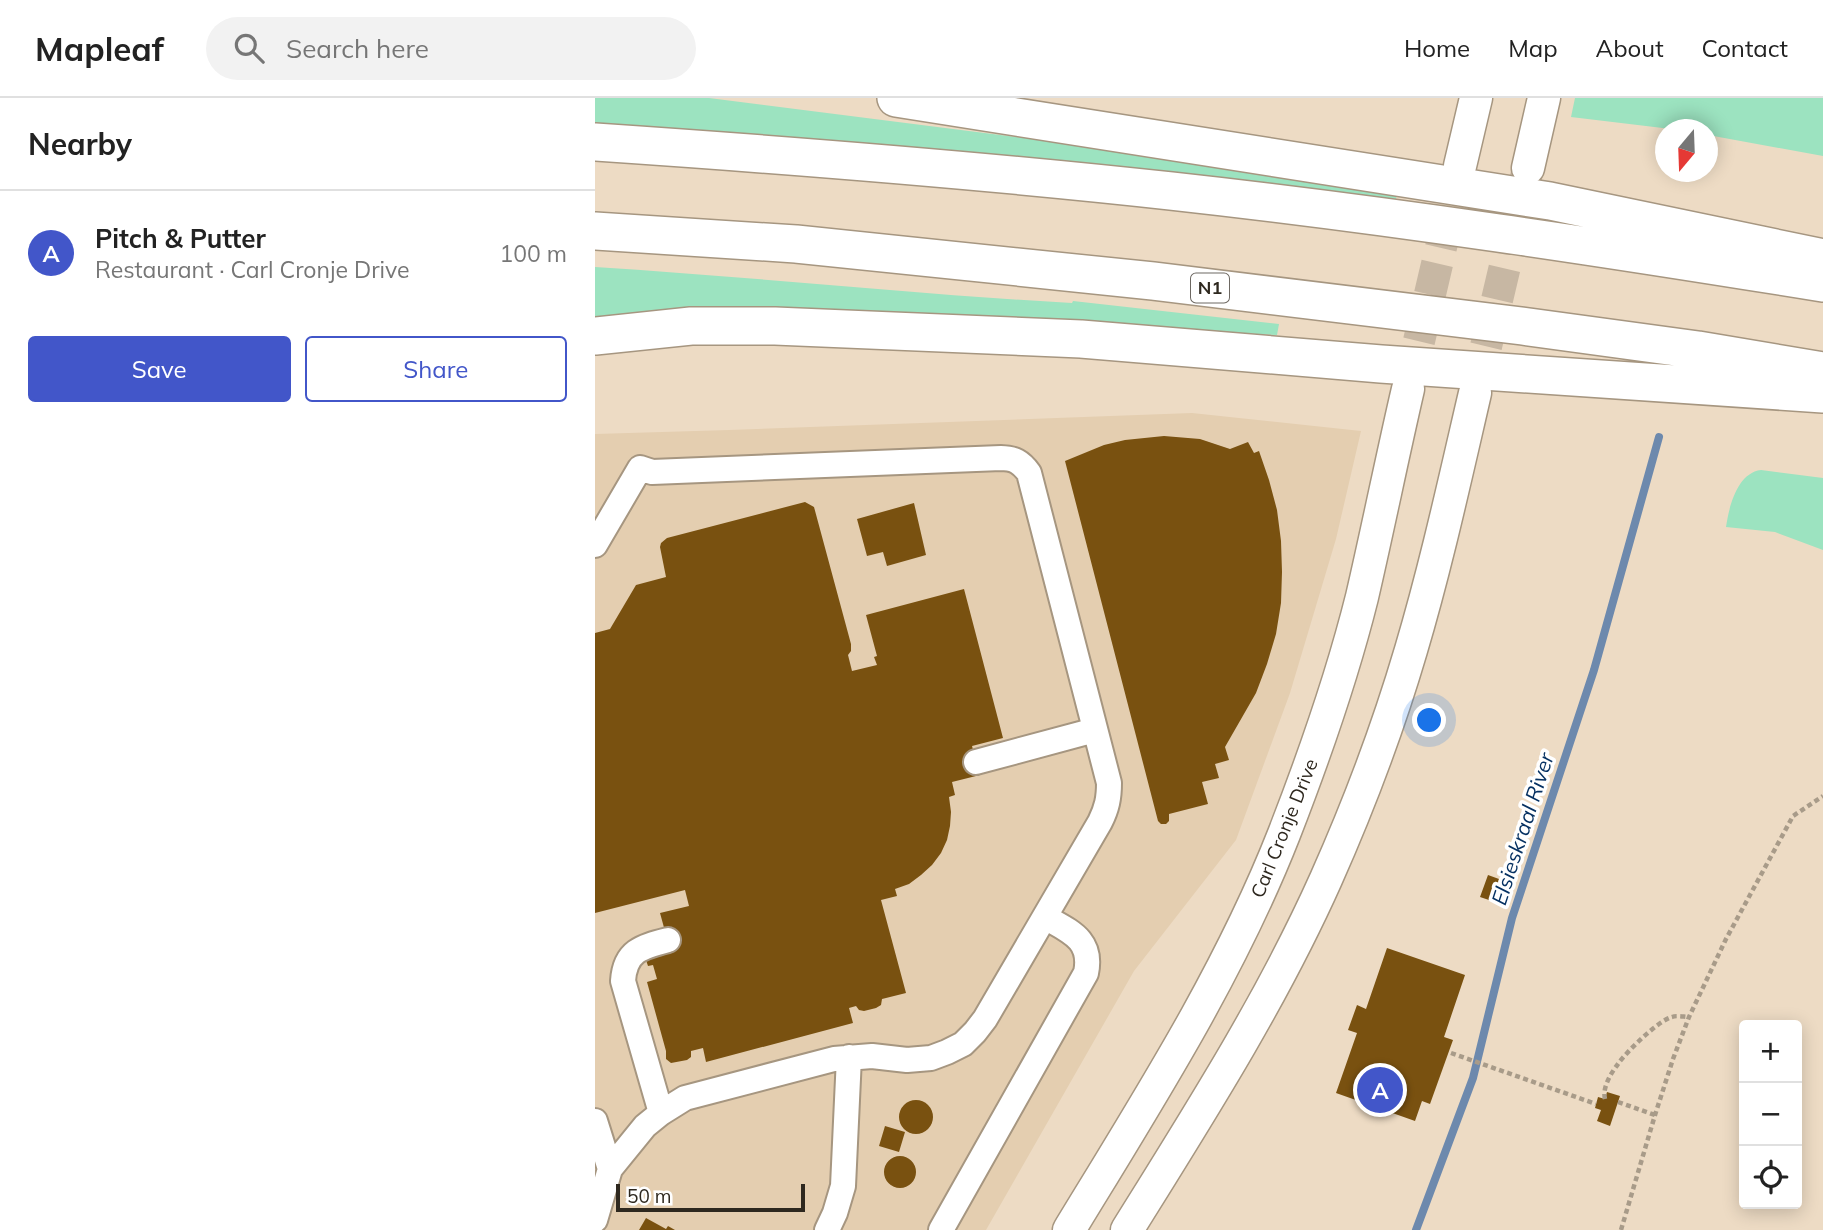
<!DOCTYPE html>
<meta charset="utf-8">
<style>
body{margin:0;font-family:Mulish,sans-serif;background:#f2f2f2;color:#222}
.controls{position:absolute;right:21px;bottom:21px;display:grid;overflow:hidden;border-radius:7px;box-shadow:0 4px 18px #0003}
.controls button{width:63px;height:63px;display:grid;place-items:center;padding:0;border:0;border-bottom:2px solid #e0e0e0;background:#fff;color:#222;font:35px sans-serif}
.compass{position:absolute;left:1060px;top:21px;width:63px;height:63px;border-radius:50%;background:#fff;box-shadow:0 4px 18px #0003;rotate:199deg}
.scale{position:absolute;left:21px;bottom:18px;width:189px;box-sizing:border-box;padding-left:7px;border:4px solid #2e281f;border-top:0;font-size:19px;line-height:24px;white-space:nowrap;color:#2e281f;-webkit-text-stroke:5px #fff;paint-order:stroke}
.you{position:absolute;left:835px;top:623px;width:24px;height:24px;margin:-18px;border:5px solid #fff;border-radius:50%;background:#1a73e8;box-shadow:0 0 0 10px #1a73e833}
.badge{display:grid;place-items:center;width:46px;height:46px;border-radius:50%;background:#4256c9;color:#fff;font-size:23px;font-weight:700}
.pin{position:absolute;translate:-50% -50%;border:4px solid #fff;box-shadow:0 2px 7px #0006}
.list{margin:0;padding:0;list-style:none}
h2{display:flex;justify-content:space-between;align-items:center;height:91px;margin:0;padding:0 28px;font-size:30px}
h2 small{font-size:23px;font-weight:400;color:#767676}
.list li{display:grid;grid-template-columns:46px 1fr auto;gap:21px;align-items:center;box-sizing:border-box;height:126px;padding:0 28px;border-top:2px solid #e0e0e0}
.list b{display:block;font-size:26px;white-space:nowrap}
.list p{margin:0;font-size:23px;white-space:nowrap;color:#767676}
.list em{font-size:23px;font-style:normal;color:#767676}
.actions{display:flex;gap:14px;padding:21px 28px}
.actions a{flex:1;padding:16px 0;border:2px solid #4256c9;border-radius:7px;text-align:center;font-size:24px;color:#4256c9}
.actions .main{background:#4256c9;color:#fff}
.icon{flex:none;width:38px;height:38px;fill:none;stroke:currentColor;stroke-width:2;stroke-linecap:round;stroke-linejoin:round}
.map{position:relative;flex:none;width:1228px;height:1132px;overflow:hidden}
header{display:flex;align-items:center;gap:42px;box-sizing:border-box;height:98px;padding:0 35px;background:#fff;border-bottom:2px solid #e0e0e0}
header strong{font-size:33px}
nav{display:flex;gap:38px;margin-inline-start:auto;font-size:24px}
.search{width:490px;height:63px;background:#f2f2f2;display:flex;align-items:center;gap:18px;box-sizing:border-box;padding:0 24px;border-radius:38px;color:#767676;font-size:26px}
main{display:flex}
aside{flex:1;background:#fff}
.map>svg:first-child{display:block}
.built{fill:#e4ceb0}
.green{fill:#9ce3c0}
.lines{fill:none;stroke-linecap:round;stroke-linejoin:round}
.stream{stroke:#6d89ad;stroke-width:8}
.building{fill:#795110}
.major-tunnel{stroke:#c7b7a3;stroke-width:32;stroke-dasharray:32 16;stroke-linecap:butt}
.minor-casing{stroke:#a69680;stroke-width:28}
.major-casing{stroke:#a69680;stroke-width:35}
.highway-casing{stroke:#a69680;stroke-width:40}
.path{stroke:#a89b89;stroke-width:4.5;stroke-dasharray:5 3.5;stroke-linecap:butt}
.minor{stroke:#fff;stroke-width:24}
.major{stroke:#fff;stroke-width:32}
.highway{stroke:#fff;stroke-width:37}
.labels{text-anchor:middle;stroke-width:7;stroke-linejoin:round;paint-order:stroke}
.shield{fill:#fff;stroke:#6d6862;stroke-width:2}
.shield-label{font-size:18px;font-weight:bold;fill:#2e281f}
.street-label{font-size:19px;fill:#2e281f;stroke:#fff}
.water-label{font-size:21px;font-style:italic;fill:#063162;stroke:#fff}
</style>
<header>
<strong>Mapleaf</strong>
<div class="search"><svg class="icon" aria-label="search" viewBox="0 0 24 24"><circle cx="10" cy="10" r="6"/><path d="M15 15l6 6"/></svg>Search here</div>
<nav><a>Home</a><a>Map</a><a>About</a><a>Contact</a></nav>
</header>
<main>
<aside>
<h2>Nearby<small></small></h2>
<ul class="list">
<li><span class="badge">A</span><div><b>Pitch &amp; Putter</b><p>Restaurant · Carl Cronje Drive</p></div><em>100 m</em></li>
</ul>
<div class="actions"><a class="main">Save</a><a>Share</a></div>
</aside>
<div class="map">
<svg width="1228" height="1132" viewBox="0 0 1228 1132">
<rect width="100%" height="100%" fill="#eddbc4"/>
<path class="built" d="M 597,315 L 766,333 L 741,441 L 695,595 L 641,742 L 539,873 L 391,1132 L 0,1132 L 0,336 L 134,332 Z"/>
<path class="green" d="M 0,0 L 114,0 L 452,43 L 802,96 L 801,101 C 535,70 268,38 0,28 Z
M 980,0 L 1228,0 L 1228,58 L 1113,37 L 1112,32 L 1076,31 L 976,19 Z
M 0,169 C 159,179 318,196 477,205 L 478,203 L 684,226 L 682,237 L 216,214 L 45,215 L 0,219 Z
M 1166,372 L 1228,380 L 1228,452 L 1180,434 L 1131,429 C 1134,409 1142,375 1166,372 Z"/>
<g class="lines">
<path class="stream" d="M 821,1132 L 878,980 L 917,820 L 999,572 L 1064,339"/>
</g>
<path class="building" d="M 569,338 L 605,341 L 635,351 L 653,344 L 659,355 L 664,353 L 674,382 L 682,412 L 686,443 L 687,474 L 686,505 L 681,536 L 672,566 L 661,595 L 630,649 L 634,662 L 620,666 L 624,680 L 607,684 L 613,706 L 574,716 L 574,723 L 571,726 L 566,726 L 563,723 L 470,363 L 509,347 L 530,342 Z
M 210,404 L 219,409 L 256,546 L 256,553 L 253,557 L 257,573 L 282,567 L 279,559 L 282,558 L 271,517 L 369,491 L 408,640 L 377,648 L 385,677 L 357,684 L 360,697 L 354,699 L 356,714 L 355,728 L 352,742 L 346,755 L 337,767 L 326,777 L 314,786 L 300,791 L 302,798 L 286,802 L 311,895 L 287,901 L 286,907 L 281,910 L 269,913 L 264,912 L 261,908 L 254,910 L 258,925 L 111,964 L 108,950 L 96,953 L 96,959 L 92,962 L 76,965 L 71,961 L 71,953 L 52,884 L 62,881 L 58,867 L 53,868 L 51,862 L 76,855 L 65,815 L 94,808 L 90,792 L 0,815 L 0,535 L 15,531 L 41,487 L 71,479 L 65,449 L 66,445 L 72,440 Z
M 319,405 L 331,457 L 292,468 L 288,454 L 272,458 L 262,421 Z
M 893,777 L 904,781 L 897,803 L 885,799 Z
M 792,850 L 870,877 L 849,939 L 858,942 L 835,1006 L 827,1003 L 820,1023 L 741,995 L 762,935 L 753,932 L 762,907 L 771,911 Z
M 1012,994 L 1025,998 L 1015,1028 L 1002,1023 L 1006,1012 L 1000,1010 L 1003,999 L 1010,1001 Z
M304 1019a17 17 0 1 1 34 0a17 17 0 1 1-34 0Z
M 290,1028 L 310,1034 L 304,1054 L 284,1048 Z
M289 1074a16 16 0 1 1 32 0a16 16 0 1 1-32 0Z
M 51,1120 L 71,1131 L 73,1128 L 80,1132 L 44,1132 Z"/>
<g class="lines">
<path class="major-tunnel" d="M 813,290 L 865,68
M 880,295 L 932,75"/>
<g class="minor-casing">
<path id="minor" d="M 0,447 L 45,370 L 57,374 L 406,360 C 419,360 426,364 434,375 L 514,685 C 514,700 512,710 505,724 L 390,921 L 380,934 L 368,946 L 352,954 L 336,960 L 312,962 L 277,958 L 239,961 L 90,1000 L 66,1015 L 50,1028 L 15,1071 L 0,1122
M 381,664 L 500,632
M 66,1015 L 28,883 C 30,853 46,849 73,842
M 0,1023 L 15,1071
M 232,1132 L 240,1115 L 248,1088 L 254,959
M 346,1132 L 491,875 C 498,841 474,833 450,819"/>
</g>
<g class="major-casing">
<path id="major" d="M 865,68 L 881,0
M 933,70 L 949,0
M 474,1132 C 552,1004 634,876 689,736 C 719,659 747,579 767,499 C 783,430 797,360 813,291
M 532,1132 C 603,1018 676,904 731,781 C 764,707 793,630 816,552 C 841,468 860,381 880,295"/>
</g>
<g class="highway-casing">
<path id="highway" d="M 301,0 L 955,103 L 1228,160
M 0,44 C 192,57 384,72 576,93 C 794,117 1011,150 1228,185
M 0,133 L 201,146 L 558,183 L 927,228 L 1103,252 L 1228,273
M 0,238 L 96,228 L 180,228 L 486,241 L 786,266 L 1228,296"/>
</g>
<path class="path" d="M 856,955 L 1001,1006
M 1010,1001 C 1007,990 1016,975 1023,966 C 1031,954 1064,922 1077,919 C 1082,917 1089,919 1094,919
M 1023,1004 L 1060,1017
M 1026,1132 L 1060,1017 L 1078,961 L 1094,919 L 1131,841 L 1198,718 L 1228,698"/>
<use href="#minor" class="minor"/>
<use href="#major" class="major"/>
<use href="#highway" class="highway"/>
</g>
<g class="labels">
<rect class="shield" x="596" y="175.5" width="38" height="29" rx="5"/>
<g class="shield-label">
<text x="615" y="196">N1</text>
</g>
<g class="street-label">
<text transform="translate(689 730) rotate(-68)" y="7">Carl Cronje Drive</text>
</g>
<g class="water-label">
<text transform="translate(928 731) rotate(-72)" y="7">Elsieskraal River</text>
</g>
</g>
</svg>
<div class="controls">
<button>+</button>
<button>−</button>
<button><svg class="icon" aria-label="locate" viewBox="0 0 24 24"><circle cx="12" cy="12" r="6"/><path d="M12 2v4M12 18v4M2 12h4M18 12h4"/></svg></button>
</div>
<svg class="compass" viewBox="-18 -18 36 36"><path d="M0-13l5 13h-10z" fill="#e53935"/><path d="M0 13l5-13h-10z" fill="#767676"/></svg>
<div class="scale">50 m</div>
<div class="you"></div>
<div class="pin badge" style="left:785px;top:992px">A</div>
</div>
</main>
